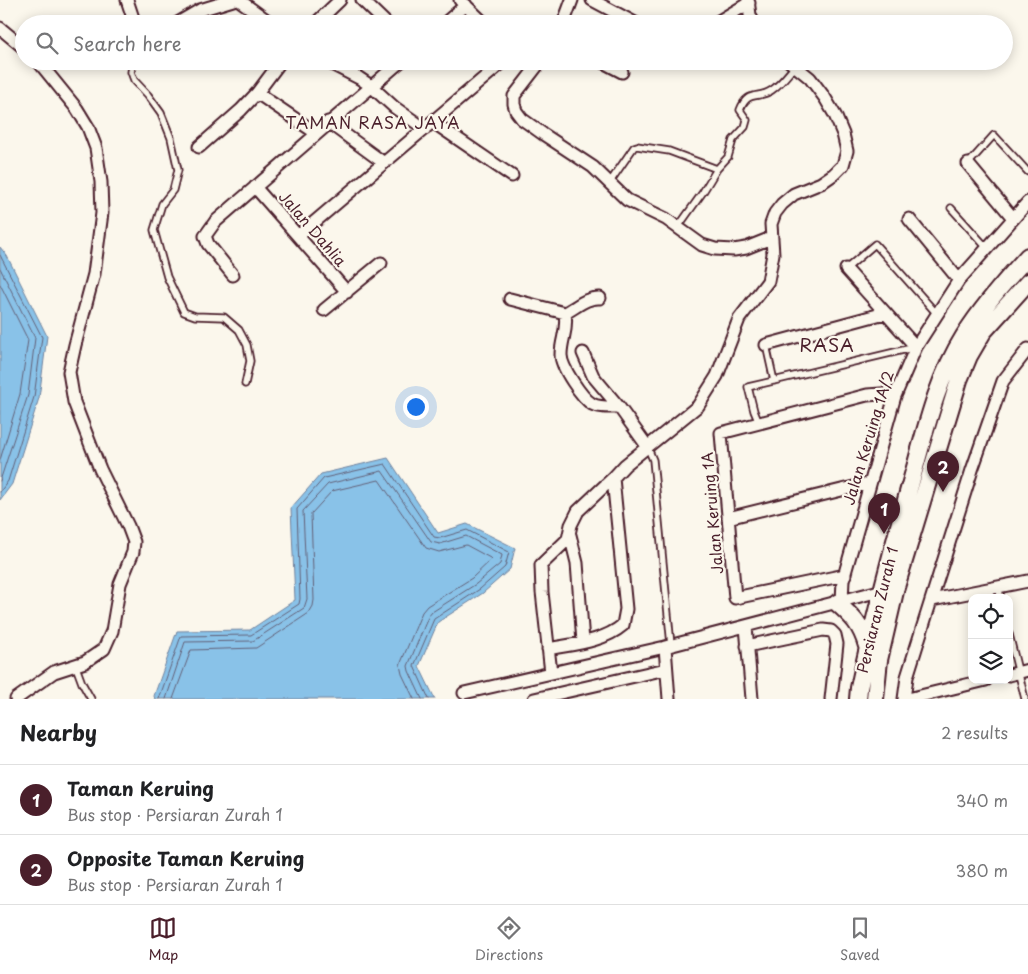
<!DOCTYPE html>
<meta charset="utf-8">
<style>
body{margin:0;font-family:"Playpen Sans",sans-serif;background:#f2f2f2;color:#202124}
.controls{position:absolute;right:15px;bottom:15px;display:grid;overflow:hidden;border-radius:10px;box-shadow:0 2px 12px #0003}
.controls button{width:45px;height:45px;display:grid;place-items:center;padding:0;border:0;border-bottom:1px solid #e0e0e0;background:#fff;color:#202124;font:25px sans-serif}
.you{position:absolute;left:415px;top:406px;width:18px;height:18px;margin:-12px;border:4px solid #fff;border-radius:50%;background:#1a73e8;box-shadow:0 0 0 8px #1a73e833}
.badge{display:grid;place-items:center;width:32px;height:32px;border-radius:50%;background:#4a1f2b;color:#fff;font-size:16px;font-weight:700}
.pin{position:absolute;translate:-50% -41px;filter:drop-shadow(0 1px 2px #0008)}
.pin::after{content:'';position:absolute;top:26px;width:18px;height:15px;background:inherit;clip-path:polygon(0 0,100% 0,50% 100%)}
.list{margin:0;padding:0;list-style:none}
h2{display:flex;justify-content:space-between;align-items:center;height:65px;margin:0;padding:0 20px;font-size:21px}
h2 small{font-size:16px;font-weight:400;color:#757577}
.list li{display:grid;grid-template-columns:32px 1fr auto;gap:15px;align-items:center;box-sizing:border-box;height:70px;padding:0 20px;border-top:1px solid #e0e0e0}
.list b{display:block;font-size:19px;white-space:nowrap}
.list p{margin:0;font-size:16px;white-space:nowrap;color:#757577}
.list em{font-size:16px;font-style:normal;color:#757577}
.icon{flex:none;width:28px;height:28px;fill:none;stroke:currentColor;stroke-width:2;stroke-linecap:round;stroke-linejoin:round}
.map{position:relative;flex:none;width:1028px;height:699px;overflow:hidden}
.search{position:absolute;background:#fff;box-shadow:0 2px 12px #0003;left:15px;right:15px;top:15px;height:55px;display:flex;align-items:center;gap:12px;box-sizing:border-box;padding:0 18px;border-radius:28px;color:#757577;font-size:19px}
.sheet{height:205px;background:#fff}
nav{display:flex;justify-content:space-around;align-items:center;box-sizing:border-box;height:70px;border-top:1px solid #e0e0e0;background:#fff;font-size:14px;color:#757577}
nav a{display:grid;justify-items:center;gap:2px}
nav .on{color:#4a1f2b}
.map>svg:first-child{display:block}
.water{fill:#89c2e8;stroke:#70819c}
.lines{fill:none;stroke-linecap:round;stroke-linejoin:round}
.shore{stroke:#636077;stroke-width:1}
.service-casing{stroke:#4a1f2b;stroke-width:9}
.minor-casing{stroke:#4a1f2b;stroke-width:15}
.secondary-casing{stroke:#4a1f2b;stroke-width:20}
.service{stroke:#fbf7ec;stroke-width:5.5}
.minor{stroke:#fbf7ec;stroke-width:11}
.secondary{stroke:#fbf7ec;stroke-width:16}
.labels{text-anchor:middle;stroke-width:4.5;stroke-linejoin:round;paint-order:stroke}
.street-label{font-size:15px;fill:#4a1f2b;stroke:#fbf7ec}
.neighbourhood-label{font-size:16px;letter-spacing:1px;fill:#4a1f2b;stroke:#fbf7ec}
.quarter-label{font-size:18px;letter-spacing:1px;fill:#4a1f2b;stroke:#fbf7ec}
</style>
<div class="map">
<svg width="1028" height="699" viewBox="0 0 1028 699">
<rect width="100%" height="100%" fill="#fbf7ec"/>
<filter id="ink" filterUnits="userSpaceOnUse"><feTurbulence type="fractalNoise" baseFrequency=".02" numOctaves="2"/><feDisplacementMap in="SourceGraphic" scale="10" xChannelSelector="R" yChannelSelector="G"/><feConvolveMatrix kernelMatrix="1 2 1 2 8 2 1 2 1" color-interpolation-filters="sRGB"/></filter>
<g filter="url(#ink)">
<path class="water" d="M 0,247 L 7,256 L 47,336 L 39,398 L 12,484 L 0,500 Z
M 388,458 L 438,533 L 467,524 L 515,548 L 510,569 L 483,593 L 438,622 L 419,666 L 435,699 L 155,699 L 154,696 L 177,631 L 250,630 L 295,600 L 291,508 L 321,474 Z"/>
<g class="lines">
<path class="shore" d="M 0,255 L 42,337 L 34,397 L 8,481 L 0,492
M 0,268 L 35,338 L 28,395 L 0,481
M 0,284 L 28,340 L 20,394 L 0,460
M 159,699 L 181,636 L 251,635 L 299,604 L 300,599 L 297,509 L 324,478 L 385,464 L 434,537 L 440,538 L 467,530 L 509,552 L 505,567 L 480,589 L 434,619 L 414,666 L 429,699
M 166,699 L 185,642 L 253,641 L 304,608 L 307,599 L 303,511 L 328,484 L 382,471 L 431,542 L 440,544 L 466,536 L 502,555 L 500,564 L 476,584 L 432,612 L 428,617 L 408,666 L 409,671 L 422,699
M 173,699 L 191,650 L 256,648 L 309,613 L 313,606 L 314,600 L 311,514 L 332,491 L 379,480 L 426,548 L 439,552 L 466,545 L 492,559 L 472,578 L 427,606 L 422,612 L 400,665 L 402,674 L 414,699"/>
<g class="service-casing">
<path id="service" d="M 133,61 L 131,72 L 134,80 L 148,95 L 161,113 L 171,138 L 178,170 L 173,190 L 162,204 L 154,230 L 167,277 L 184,312 L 195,316 L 224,317 L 239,330 L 247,345 L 250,361 L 245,384
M 968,164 L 994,135 L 1028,172
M 610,182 L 634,147 L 637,146 L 669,151 L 717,169
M 951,208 L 987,248
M 678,227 L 703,192 L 717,169 L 728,157 L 733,140 L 745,127 L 747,120 L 740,110 C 748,89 758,100 772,90 C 781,84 788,74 795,66
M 846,269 L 875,244 L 937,314
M 766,345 L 774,381
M 759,423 L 754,411 L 748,387 L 916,347
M 647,446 L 653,460 L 671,645
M 998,587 L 1001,598
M 1009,634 L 1025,699
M 75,664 L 82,683 L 91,699"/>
</g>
<g class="minor-casing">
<path id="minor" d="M 127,0 L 135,24
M 239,0 L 272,24
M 362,0 L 387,24
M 460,0 L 485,24
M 592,0 L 637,24
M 748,0 L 750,15 L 754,24
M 176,24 L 200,10 L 233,0
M 315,24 L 340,0
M 444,24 L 466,5
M 563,24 L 572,0
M 714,24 L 749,3
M 0,28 L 24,48
M 326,61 L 359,78 L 371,86 L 394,107 L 425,129
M 541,61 L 514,96 L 514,104 L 516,111 L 522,119 L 543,134 L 593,167 L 627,200 L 666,219 L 702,245 L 715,249 L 734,250 L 746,248 L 771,238
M 601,61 L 622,72
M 257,93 L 316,133
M 328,122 L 384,163
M 433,122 L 512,176
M 199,147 L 241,110 L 257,93 L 281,61
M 968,164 L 1013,218
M 255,187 L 347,292
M 909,219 L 959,280
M 298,236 L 504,61
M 846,269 L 916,347
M 233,275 L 208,244 L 205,236 L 215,222 L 401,61
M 510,299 L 565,313 C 577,307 586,297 600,298
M 324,310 L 381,263
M 565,313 C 568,331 561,339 561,355 C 561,367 582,398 592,404 C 599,408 611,407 619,407 L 647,446
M 766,345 L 885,313
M 583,353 L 593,376 L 619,407
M 728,518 L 870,483
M 570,535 L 577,563 L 583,642
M 845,575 L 735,598 L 721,433 L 867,395 L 881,394 L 895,396
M 932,600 L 1028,581
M 842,601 L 843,580 L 895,396 L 916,347 L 959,280 L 1028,202
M 746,626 L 752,699
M 747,646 L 823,630 L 831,631 L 835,635 L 837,644 L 831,699
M 665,647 L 669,699
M 548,649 C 573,644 603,642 623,625 L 626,609 L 613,478
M 551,673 L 542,592 L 541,565 L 568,539 L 571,525 L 578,511 L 613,478 L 625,465 L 698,406 L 717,376 L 739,319 L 768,281 L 773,254 L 771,224 L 775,213 L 782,204 L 794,194 L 821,183 L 834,174 L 843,165 L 847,151 L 843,134 L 835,115 L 825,98 L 810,78 L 789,61
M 1009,675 L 1028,670
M 464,693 L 665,647 L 887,589
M 16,699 L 54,672 L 85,662 L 104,649 L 112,631 L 120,584 L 133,552 L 134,542 L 128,526 L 100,469 L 74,402 L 69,372 L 75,345 L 94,274 L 102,213 L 101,182 L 96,148 L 88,127 L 77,109 L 38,61
M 534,699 L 666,669
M 904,699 L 907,677 L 917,645 L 972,470 L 1003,381 L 1028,349
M 908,699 L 986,680"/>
</g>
<g class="secondary-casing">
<path id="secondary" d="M 837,603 C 853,617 861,625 867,646
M 858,699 L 859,688 C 873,621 891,555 909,489 C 924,437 935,382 964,336 C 982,307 1005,281 1028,256
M 875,699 L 879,660 L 896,587 L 959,380 L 969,356 L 983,332 L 1028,282"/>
</g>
<use href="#service" class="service"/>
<use href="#minor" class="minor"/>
<use href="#secondary" class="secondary"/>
</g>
</g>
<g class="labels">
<g class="street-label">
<text transform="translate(312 229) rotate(49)" y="5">Jalan Dahlia</text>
<text transform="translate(869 438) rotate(-73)" y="5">Jalan Keruing 1A/2</text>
<text transform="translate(713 513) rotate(-95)" y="5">Jalan Keruing 1A</text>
<text transform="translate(878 610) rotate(-76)" y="5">Persiaran Zurah 1</text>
</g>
<g class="neighbourhood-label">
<text x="373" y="129">TAMAN RASA JAYA</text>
</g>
<g class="quarter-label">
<text x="827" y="352">RASA</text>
</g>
</g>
</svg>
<div class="controls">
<button><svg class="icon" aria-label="locate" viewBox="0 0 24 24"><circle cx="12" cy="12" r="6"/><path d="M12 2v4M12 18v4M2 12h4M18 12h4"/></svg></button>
<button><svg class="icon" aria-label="layers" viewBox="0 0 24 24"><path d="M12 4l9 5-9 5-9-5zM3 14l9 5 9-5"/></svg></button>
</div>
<div class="you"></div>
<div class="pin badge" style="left:884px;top:534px">1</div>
<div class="pin badge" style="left:943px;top:492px">2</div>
<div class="search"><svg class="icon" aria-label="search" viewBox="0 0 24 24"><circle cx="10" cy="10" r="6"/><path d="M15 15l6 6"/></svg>Search here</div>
</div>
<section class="sheet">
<h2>Nearby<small>2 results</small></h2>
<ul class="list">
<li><span class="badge">1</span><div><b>Taman Keruing</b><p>Bus stop · Persiaran Zurah 1</p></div><em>340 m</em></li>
<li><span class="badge">2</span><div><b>Opposite Taman Keruing</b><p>Bus stop · Persiaran Zurah 1</p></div><em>380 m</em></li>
</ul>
</section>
<nav>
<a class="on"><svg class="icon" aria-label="map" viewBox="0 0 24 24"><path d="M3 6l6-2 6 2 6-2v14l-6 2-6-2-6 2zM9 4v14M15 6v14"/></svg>Map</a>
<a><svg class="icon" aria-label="directions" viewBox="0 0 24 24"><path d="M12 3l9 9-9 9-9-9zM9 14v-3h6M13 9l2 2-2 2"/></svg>Directions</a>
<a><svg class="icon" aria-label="saved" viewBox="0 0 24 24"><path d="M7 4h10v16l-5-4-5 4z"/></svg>Saved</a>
</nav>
